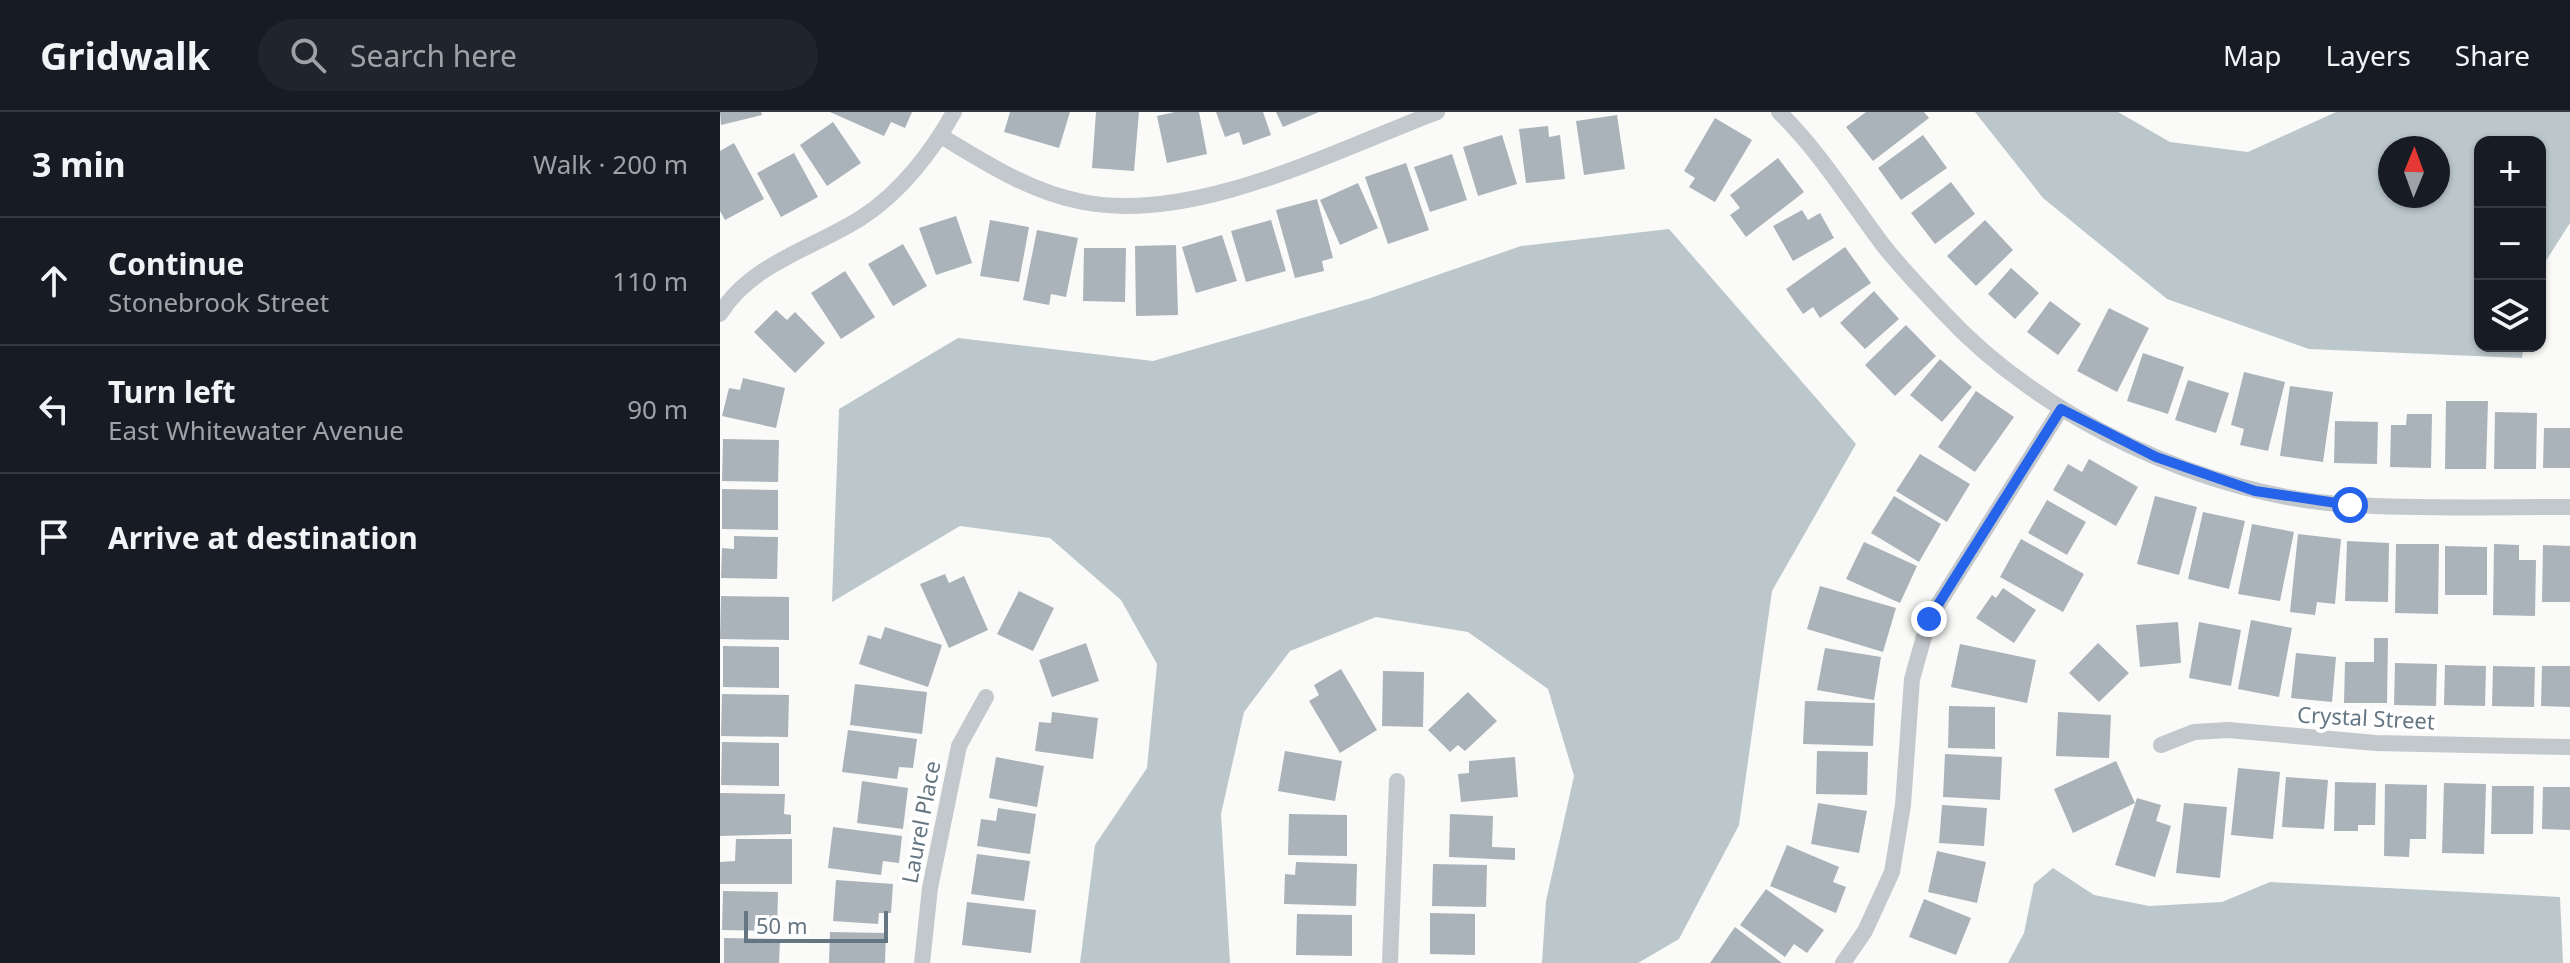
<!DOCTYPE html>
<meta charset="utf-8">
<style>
body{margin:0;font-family:"Noto Sans",sans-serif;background:#20242c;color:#f1f3f6}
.controls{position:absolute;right:24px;top:24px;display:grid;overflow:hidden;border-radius:16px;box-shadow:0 2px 6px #0004}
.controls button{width:72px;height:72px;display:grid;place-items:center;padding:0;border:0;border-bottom:2px solid #363941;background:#171b24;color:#f1f3f6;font:40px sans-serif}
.compass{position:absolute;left:1658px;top:24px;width:72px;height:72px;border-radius:50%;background:#171b24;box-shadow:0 2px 6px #0004;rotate:1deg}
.scale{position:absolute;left:24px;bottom:20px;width:144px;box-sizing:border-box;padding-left:8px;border:4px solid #657683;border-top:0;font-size:22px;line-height:28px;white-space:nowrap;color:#657683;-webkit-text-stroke:6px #fff;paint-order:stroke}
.stop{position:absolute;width:24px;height:24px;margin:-18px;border:6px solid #2563eb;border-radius:50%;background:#fff}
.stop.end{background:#2563eb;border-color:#fff;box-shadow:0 2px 8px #0008}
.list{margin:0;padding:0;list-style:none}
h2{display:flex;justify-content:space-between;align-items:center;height:104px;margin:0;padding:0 32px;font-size:34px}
h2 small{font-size:26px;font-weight:400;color:#9ea1a6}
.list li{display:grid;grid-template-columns:52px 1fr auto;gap:24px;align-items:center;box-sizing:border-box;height:128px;padding:0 32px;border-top:2px solid #363941}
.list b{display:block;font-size:30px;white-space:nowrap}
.list p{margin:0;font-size:26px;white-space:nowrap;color:#9ea1a6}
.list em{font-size:26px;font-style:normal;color:#9ea1a6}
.icon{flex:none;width:44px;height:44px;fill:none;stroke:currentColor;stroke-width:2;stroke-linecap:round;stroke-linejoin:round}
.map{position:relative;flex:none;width:1850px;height:851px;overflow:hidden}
header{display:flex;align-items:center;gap:48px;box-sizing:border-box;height:112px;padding:0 40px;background:#171b24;border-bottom:2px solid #363941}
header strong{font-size:38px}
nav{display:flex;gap:44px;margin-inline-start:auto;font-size:28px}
.search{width:560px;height:72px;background:#20242c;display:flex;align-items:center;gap:20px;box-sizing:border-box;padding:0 28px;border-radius:44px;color:#9ea1a6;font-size:30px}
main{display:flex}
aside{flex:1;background:#171b24}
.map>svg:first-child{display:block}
.water{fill:#bbc7cb;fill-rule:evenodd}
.building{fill:#aab3b9}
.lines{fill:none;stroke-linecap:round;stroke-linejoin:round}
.minor{stroke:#c3c8cc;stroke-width:16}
.route{stroke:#2563eb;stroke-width:10}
.labels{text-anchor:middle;stroke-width:8;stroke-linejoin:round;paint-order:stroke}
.street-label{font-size:22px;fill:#657683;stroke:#fff}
</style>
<header>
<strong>Gridwalk</strong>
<div class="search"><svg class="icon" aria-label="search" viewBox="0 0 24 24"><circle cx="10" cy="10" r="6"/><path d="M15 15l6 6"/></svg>Search here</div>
<nav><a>Map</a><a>Layers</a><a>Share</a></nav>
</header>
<main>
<aside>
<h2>3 min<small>Walk · 200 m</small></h2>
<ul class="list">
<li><svg class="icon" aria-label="ahead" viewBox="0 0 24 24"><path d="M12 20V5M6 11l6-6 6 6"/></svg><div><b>Continue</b><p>Stonebrook Street</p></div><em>110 m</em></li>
<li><svg class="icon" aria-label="left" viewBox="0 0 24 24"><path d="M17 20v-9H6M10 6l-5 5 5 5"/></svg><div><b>Turn left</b><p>East Whitewater Avenue</p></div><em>90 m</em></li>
<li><svg class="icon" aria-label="arrive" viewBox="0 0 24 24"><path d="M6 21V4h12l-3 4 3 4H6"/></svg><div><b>Arrive at destination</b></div></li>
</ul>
</aside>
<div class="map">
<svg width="1850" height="851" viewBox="0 0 1850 851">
<rect width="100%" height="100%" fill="#fafaf8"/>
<path class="water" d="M 1255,0 L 1398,0 L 1450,30 L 1528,40 L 1616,0 L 1850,0 L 1850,111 L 1820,158 L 1820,30 L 1760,30 L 1760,234 L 1804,234 L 1802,246 L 1589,237 L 1447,187 L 1323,86 ZM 1670,36 L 1718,36 L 1718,84 L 1670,84 Z
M 949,117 L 1136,332 L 1052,479 L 1019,713 L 959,827 L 918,851 L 822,851 L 826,789 L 854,664 L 828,577 L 748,520 L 656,505 L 570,539 L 524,600 L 501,702 L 510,851 L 360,851 L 375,733 L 427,656 L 437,552 L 401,488 L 330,426 L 240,414 L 112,490 L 119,297 L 238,226 L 433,249 L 648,187 L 801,134 Z
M 1333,756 L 1374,783 L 1429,794 L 1502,790 L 1550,770 L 1840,785 L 1843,851 L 1288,851 L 1304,821 L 1314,772 Z"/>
<path class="building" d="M 0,0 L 41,0 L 42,3 L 1,13 Z
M 110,0 L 192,0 L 185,16 L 171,10 L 164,24 Z
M 290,0 L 350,0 L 339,36 L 284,20 Z
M 376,0 L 419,0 L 414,59 L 372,56 Z
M 455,0 L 479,0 L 487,42 L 447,51 L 437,4 Z
M 496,0 L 543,0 L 551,23 L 523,33 L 519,20 L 505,25 Z
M 556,0 L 599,0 L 563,15 Z
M 1146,0 L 1204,0 L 1209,6 L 1153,49 L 1126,15 Z
M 897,3 L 905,57 L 864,63 L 856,9 Z
M 995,6 L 1032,28 L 995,90 L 969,75 L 975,66 L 964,59 Z
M 113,10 L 141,51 L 107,74 L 80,33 Z
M 828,14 L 829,25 L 840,23 L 845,67 L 806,71 L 799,17 Z
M 782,23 L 797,72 L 758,84 L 743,35 Z
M 1203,23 L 1227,56 L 1181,88 L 1158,56 Z
M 14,31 L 44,87 L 5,108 L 0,99 L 0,39 Z
M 74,41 L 98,85 L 61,105 L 37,61 Z
M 732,42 L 747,88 L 710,100 L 694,55 Z
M 1058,46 L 1084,80 L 1026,125 L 1010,103 L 1020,96 L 1010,83 Z
M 686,51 L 709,118 L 668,132 L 645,65 Z
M 1231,70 L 1255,102 L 1215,132 L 1191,101 Z
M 638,71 L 658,116 L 620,133 L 600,88 Z
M 597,87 L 613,146 L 602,149 L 604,159 L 575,166 L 556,98 Z
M 1082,98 L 1088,108 L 1100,101 L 1114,126 L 1073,149 L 1053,114 Z
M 236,104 L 252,151 L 216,163 L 199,116 Z
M 270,108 L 309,115 L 299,170 L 260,164 Z
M 551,108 L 566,159 L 526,170 L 511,119 Z
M 1265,108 L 1293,138 L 1256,174 L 1227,144 Z
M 317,118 L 358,126 L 346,185 L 331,182 L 329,193 L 303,188 Z
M 502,123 L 517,169 L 476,181 L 462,135 Z
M 183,132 L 207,174 L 173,194 L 148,152 Z
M 456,133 L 458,203 L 416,204 L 415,134 Z
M 1125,135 L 1151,171 L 1100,206 L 1093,195 L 1083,202 L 1066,177 Z
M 364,136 L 406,136 L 405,190 L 363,189 Z
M 1291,156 L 1319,181 L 1295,207 L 1268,182 Z
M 125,159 L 155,205 L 121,227 L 91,181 Z
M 1154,179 L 1179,207 L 1145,237 L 1120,211 Z
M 1330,189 L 1361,212 L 1338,243 L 1307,220 Z
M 1389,196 L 1429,216 L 1397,280 L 1357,259 Z
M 56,198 L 67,208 L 75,200 L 105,231 L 75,261 L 34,220 Z
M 1186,213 L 1216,244 L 1175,284 L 1145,253 Z
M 1423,241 L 1464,255 L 1448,302 L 1407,289 Z
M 1220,247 L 1252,275 L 1222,310 L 1190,283 Z
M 1524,260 L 1565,270 L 1548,339 L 1520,333 L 1524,317 L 1511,313 Z
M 23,266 L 65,276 L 56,316 L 2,304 L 9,276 L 20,278 Z
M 1468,268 L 1509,281 L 1496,321 L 1455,308 Z
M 1570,274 L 1613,280 L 1603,350 L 1560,344 Z
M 1256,279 L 1294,305 L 1255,360 L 1218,335 Z
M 1726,289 L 1768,289 L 1766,357 L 1725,357 Z
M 1775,300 L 1817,301 L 1816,357 L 1774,357 Z
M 1687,302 L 1712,302 L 1711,356 L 1670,355 L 1671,313 L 1686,313 Z
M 1615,309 L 1658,310 L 1657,352 L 1614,351 Z
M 1824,316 L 1850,316 L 1850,356 L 1823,356 Z
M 3,327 L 59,328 L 58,370 L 2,369 Z
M 1200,342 L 1250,372 L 1227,410 L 1176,379 Z
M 1369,347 L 1418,375 L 1396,414 L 1333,378 L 1348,352 L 1362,360 Z
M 2,377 L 58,378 L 58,418 L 2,417 Z
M 1174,384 L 1221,412 L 1199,450 L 1151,421 Z
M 1435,384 L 1477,395 L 1459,463 L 1417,452 Z
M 1327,388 L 1366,410 L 1347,443 L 1308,421 Z
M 1483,400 L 1525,409 L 1509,477 L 1468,467 Z
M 1532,412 L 1574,420 L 1560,489 L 1518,482 Z
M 1578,422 L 1621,427 L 1615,492 L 1597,490 L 1595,503 L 1570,500 Z
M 14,424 L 58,425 L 57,467 L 1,466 L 2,436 L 14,437 Z
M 1301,427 L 1364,462 L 1343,500 L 1280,465 Z
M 1627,429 L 1669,431 L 1668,490 L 1625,489 Z
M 1144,430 L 1197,454 L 1180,491 L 1126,467 Z
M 1676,432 L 1719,432 L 1718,502 L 1675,501 Z
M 1774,432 L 1799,433 L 1799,448 L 1816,448 L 1815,504 L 1773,503 Z
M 1823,433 L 1850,434 L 1850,490 L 1822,490 Z
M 1725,434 L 1767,435 L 1767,483 L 1725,483 Z
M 225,462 L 229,471 L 244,464 L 268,518 L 229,536 L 200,472 Z
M 1100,474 L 1176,496 L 1163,540 L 1087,517 Z
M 1283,476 L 1316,498 L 1294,531 L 1256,506 L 1272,483 L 1276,486 Z
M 299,479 L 334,496 L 313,539 L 277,522 Z
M 1,484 L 69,485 L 69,528 L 0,527 Z
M 1531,508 L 1572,516 L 1559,585 L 1518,577 Z
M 1458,510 L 1461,551 L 1420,555 L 1416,513 Z
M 1479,510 L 1521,518 L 1511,574 L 1469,566 Z
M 165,515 L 222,533 L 208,575 L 139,552 L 148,523 L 161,527 Z
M 1654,526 L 1668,526 L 1667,591 L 1624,591 L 1625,550 L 1654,550 Z
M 366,531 L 379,569 L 332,585 L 319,548 Z
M 1378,531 L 1409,561 L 1379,590 L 1349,561 Z
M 1240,532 L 1316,548 L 1307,591 L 1231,575 Z
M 3,534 L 59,535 L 59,576 L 3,575 Z
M 1105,536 L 1161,545 L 1154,588 L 1097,578 Z
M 1576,541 L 1616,545 L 1612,590 L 1571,586 Z
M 1675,551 L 1717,552 L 1716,594 L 1674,593 Z
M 1725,553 L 1766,554 L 1765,594 L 1724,593 Z
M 1773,554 L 1815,555 L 1814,595 L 1772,594 Z
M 1822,554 L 1850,554 L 1850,595 L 1821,594 Z
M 621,557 L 657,618 L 620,641 L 589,589 L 599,583 L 594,573 Z
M 663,559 L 704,560 L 703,615 L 662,614 Z
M 135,572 L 207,580 L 202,622 L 130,613 Z
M 748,580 L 777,609 L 745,639 L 738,633 L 730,640 L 708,618 Z
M 2,582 L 69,583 L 68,625 L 1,624 Z
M 1085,589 L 1155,591 L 1153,634 L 1083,632 Z
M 1229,594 L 1275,595 L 1275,637 L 1228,636 Z
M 332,600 L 378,606 L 373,647 L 315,639 L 319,610 L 331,611 Z
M 1338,600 L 1391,603 L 1389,646 L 1336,644 Z
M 128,618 L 197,627 L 193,656 L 179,655 L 177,667 L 122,660 Z
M 2,630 L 59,631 L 59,674 L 1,673 Z
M 565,639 L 622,649 L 615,689 L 558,679 Z
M 1097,639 L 1148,640 L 1147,683 L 1096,682 Z
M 1225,642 L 1282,645 L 1280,688 L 1223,685 Z
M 276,645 L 324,654 L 317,695 L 269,686 Z
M 795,645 L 798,685 L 741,690 L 738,662 L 749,661 L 749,649 Z
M 1396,649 L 1415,691 L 1353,721 L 1334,677 Z
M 1518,656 L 1560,660 L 1553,727 L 1511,723 Z
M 1566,665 L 1608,668 L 1604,717 L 1562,715 Z
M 142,669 L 188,676 L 183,717 L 137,711 Z
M 1615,670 L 1656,671 L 1655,713 L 1638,713 L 1638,719 L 1614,719 Z
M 1724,671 L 1766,672 L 1764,742 L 1722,741 Z
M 1665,672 L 1707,673 L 1706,727 L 1690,727 L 1689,745 L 1664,744 Z
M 1772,674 L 1814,674 L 1813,722 L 1771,722 Z
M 1823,675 L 1850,675 L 1850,718 L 1822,717 Z
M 0,681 L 65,682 L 64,702 L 71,703 L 71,722 L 0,724 Z
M 1417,686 L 1441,693 L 1436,709 L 1451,714 L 1435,765 L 1395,753 Z
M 1098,691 L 1147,699 L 1139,741 L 1091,732 Z
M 1464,691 L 1507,695 L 1500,766 L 1456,761 Z
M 1222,693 L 1267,696 L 1264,734 L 1219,731 Z
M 278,696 L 316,702 L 310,742 L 257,734 L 261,707 L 276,709 Z
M 569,702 L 627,703 L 627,744 L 568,743 Z
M 730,702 L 773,704 L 772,735 L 795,736 L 795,748 L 729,745 Z
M 113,715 L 182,724 L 179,751 L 163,749 L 161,763 L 108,756 Z
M 16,727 L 72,727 L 72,772 L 0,772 L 0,750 L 15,749 Z
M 1067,733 L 1119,755 L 1113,770 L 1126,775 L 1116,801 L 1050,774 Z
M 1217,739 L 1266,750 L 1257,791 L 1208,780 Z
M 257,742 L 310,749 L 304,789 L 251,782 Z
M 576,750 L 637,752 L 636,794 L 564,792 L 565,762 L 575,763 Z
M 713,752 L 767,753 L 766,795 L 712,794 Z
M 116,768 L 173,772 L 171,801 L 159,801 L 158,812 L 113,809 Z
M 1046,777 L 1104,818 L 1087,841 L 1074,832 L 1065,845 L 1020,813 Z
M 3,779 L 58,780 L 57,819 L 2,818 Z
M 1204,787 L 1251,806 L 1236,843 L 1189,825 Z
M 247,790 L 316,798 L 311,841 L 242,833 Z
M 710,801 L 755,802 L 755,843 L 710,842 Z
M 577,802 L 632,803 L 632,844 L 576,843 Z
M 1015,815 L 1062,851 L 990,851 Z
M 110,820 L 166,821 L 165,851 L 109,851 Z
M 4,826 L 60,827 L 59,851 L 4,851 Z"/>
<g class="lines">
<path class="minor" d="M 1059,0 C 1100,40 1129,88 1163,133 C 1182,157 1203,179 1224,201 C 1322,307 1487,385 1632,393 C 1704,397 1778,395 1850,395
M 221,24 C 266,51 310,80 363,90 C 474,112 614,39 717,0
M 0,202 C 30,152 94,136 141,106 C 180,81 212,40 234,0
M 1441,633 L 1474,620 L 1508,618 L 1656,631 L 1850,635
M 202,851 L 210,776 L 239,634 L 266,585
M 670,851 L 677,669
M 1123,851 L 1145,819 L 1172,760 L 1183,693 L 1192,567 L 1209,507 L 1341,297"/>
</g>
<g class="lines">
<path class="route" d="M 1209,507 L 1341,297 L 1436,345 L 1535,379 L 1630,393"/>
</g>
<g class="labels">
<g class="street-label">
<text transform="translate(1646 606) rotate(3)" y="8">Crystal Street</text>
<text transform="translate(201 710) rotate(-79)" y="8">Laurel Place</text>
</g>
</g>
</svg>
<div class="controls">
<button>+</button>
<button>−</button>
<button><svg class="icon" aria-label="layers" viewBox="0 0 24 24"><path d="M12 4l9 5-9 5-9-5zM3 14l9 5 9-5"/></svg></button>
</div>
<svg class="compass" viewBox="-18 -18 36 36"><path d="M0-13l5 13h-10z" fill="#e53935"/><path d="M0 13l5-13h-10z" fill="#9ea1a6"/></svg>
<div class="scale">50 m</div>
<div class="stop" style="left:1630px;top:393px"></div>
<div class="stop end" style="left:1209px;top:507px"></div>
</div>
</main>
